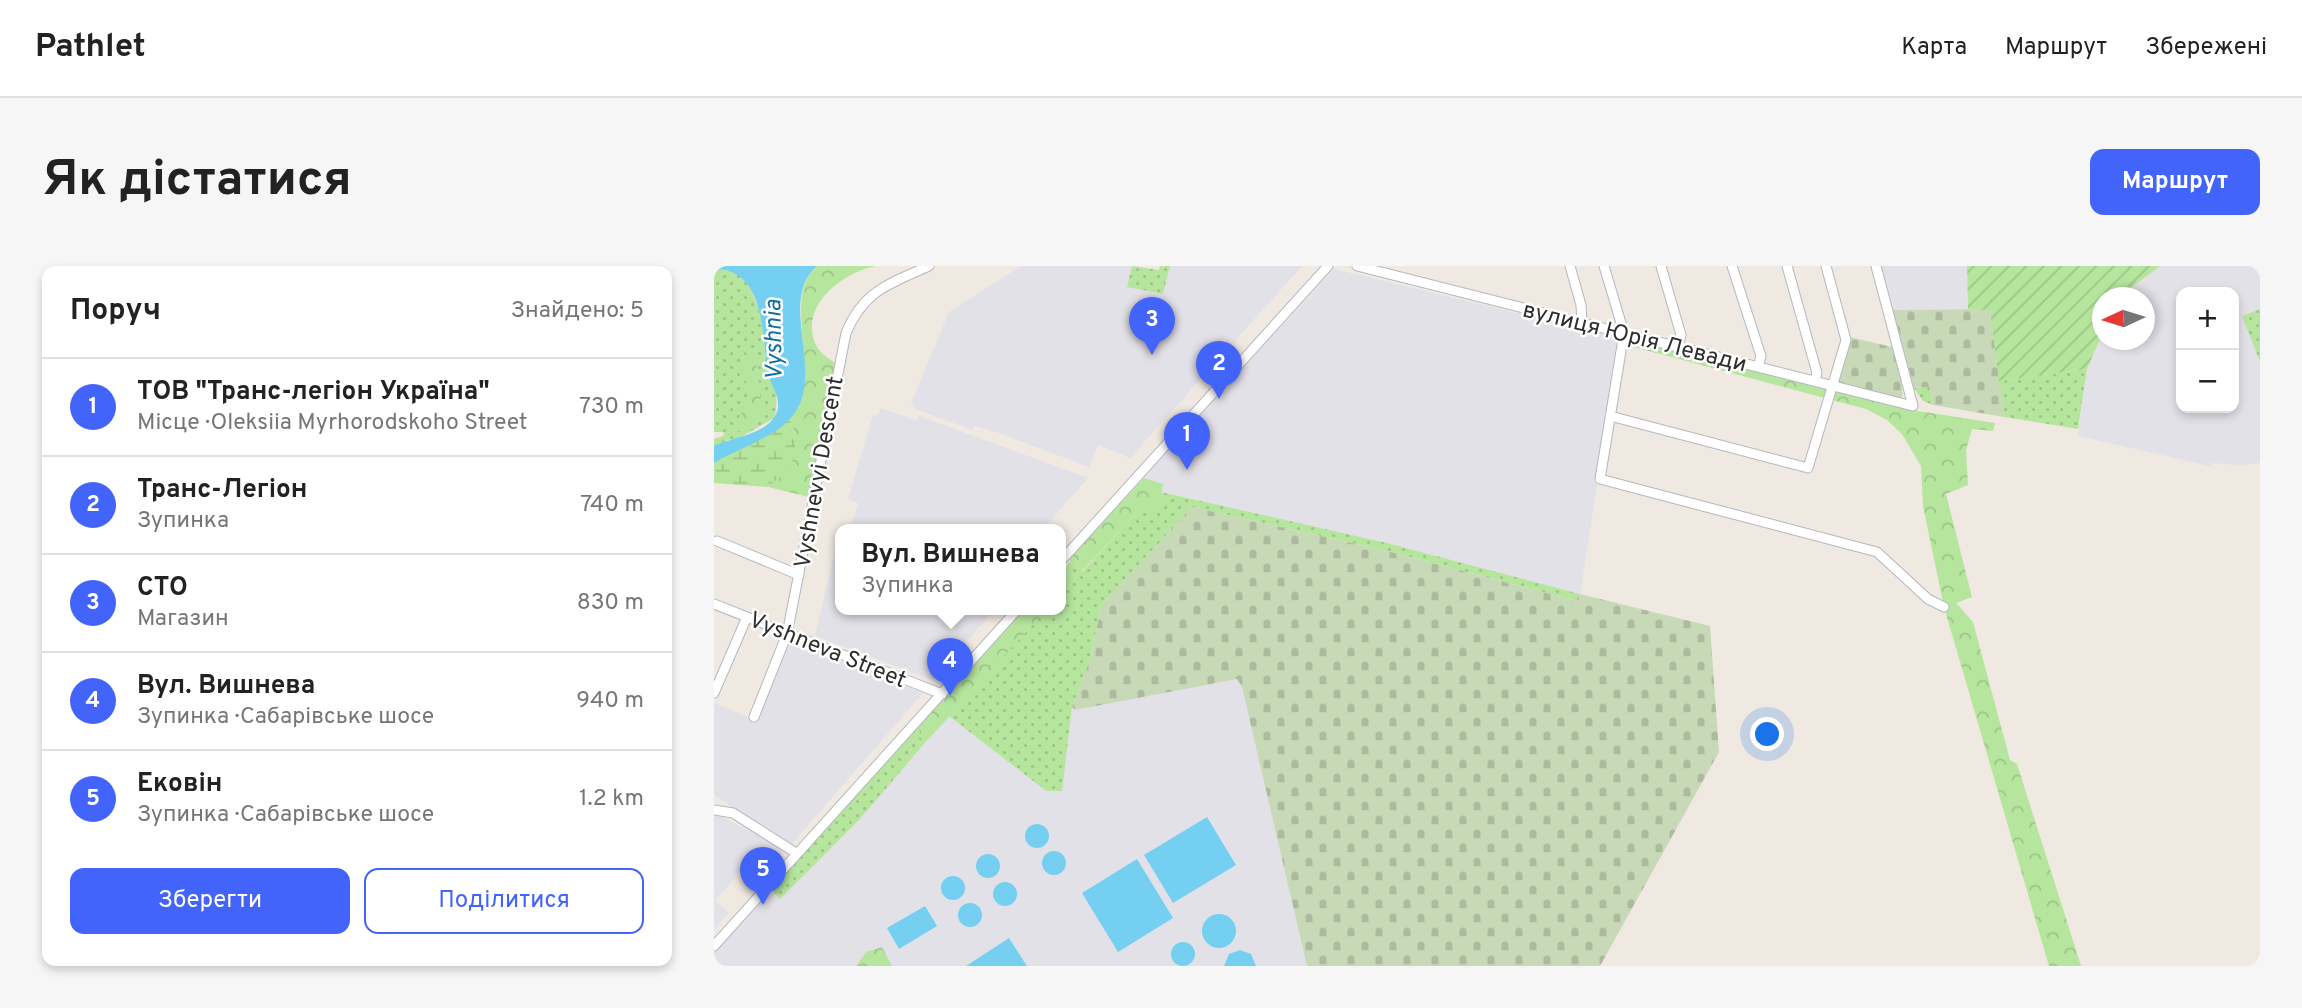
<!DOCTYPE html>
<html lang="uk">
<meta charset="utf-8">
<style>
body{margin:0;font-family:Overpass,sans-serif;background:#f6f6f6;color:#222}
.controls{position:absolute;right:21px;top:21px;display:grid;overflow:hidden;border-radius:14px;box-shadow:0 4px 10px #0003}
.controls button{width:63px;height:63px;display:grid;place-items:center;padding:0;border:0;border-bottom:2px solid #e0e0e0;background:#fff;color:#222;font:35px sans-serif}
.compass{position:absolute;left:1378px;top:21px;width:63px;height:63px;border-radius:50%;background:#fff;box-shadow:0 4px 10px #0003;rotate:266deg}
.you{position:absolute;left:1054px;top:469px;width:24px;height:24px;margin:-18px;border:5px solid #fff;border-radius:50%;background:#1a73e8;box-shadow:0 0 0 10px #1a73e833}
.badge{display:grid;place-items:center;width:46px;height:46px;border-radius:50%;background:#4264fb;color:#fff;font-size:23px;font-weight:700}
.pin{position:absolute;translate:-50% -58px;filter:drop-shadow(0 2px 4px #0008)}
.pin::after{content:'';position:absolute;top:37px;width:24px;height:21px;background:inherit;clip-path:polygon(0 0,100% 0,50% 100%)}
.popup{position:absolute;left:121px;top:258px;width:231px;height:91px;box-sizing:border-box;display:grid;place-content:center;border-radius:14px;background:#fff;filter:drop-shadow(0 2px 5px #0005);font-size:23px;white-space:nowrap;color:#767676}
.popup b{font-size:26px;color:#222}
.popup::after{content:'';position:absolute;left:50%;top:100%;margin-left:-14px;border:14px solid transparent;border-top-color:#fff}
.list{margin:0;padding:0;list-style:none}
h2{display:flex;justify-content:space-between;align-items:center;height:91px;margin:0;padding:0 28px;font-size:30px}
h2 small{font-size:23px;font-weight:400;color:#767676}
.list li{display:grid;grid-template-columns:46px 1fr auto;gap:21px;align-items:center;box-sizing:border-box;height:98px;padding:0 28px;border-top:2px solid #e0e0e0}
.list b{display:block;font-size:26px;white-space:nowrap}
.list p{margin:0;font-size:23px;white-space:nowrap;color:#767676}
.list em{font-size:23px;font-style:normal;color:#767676}
.actions{display:flex;gap:14px;padding:21px 28px}
.actions a{flex:1;padding:16px 0;border:2px solid #4264fb;border-radius:14px;text-align:center;font-size:24px;color:#4264fb}
.actions .main{background:#4264fb;color:#fff}
.map{position:relative;flex:none;width:1546px;height:700px;overflow:hidden;border-radius:14px}
header{display:flex;align-items:center;gap:42px;box-sizing:border-box;height:98px;padding:0 35px;background:#fff;border-bottom:2px solid #e0e0e0}
header strong{font-size:33px}
nav{display:flex;gap:38px;margin-inline-start:auto;font-size:24px}
.intro{display:flex;align-items:center;justify-content:space-between;box-sizing:border-box;height:168px;padding:0 42px}
h1{margin:0;font-size:49px}
.button{padding:18px 32px;border-radius:14px;background:#4264fb;color:#fff;font-size:24px;font-weight:700}
main{display:flex;gap:42px;padding:0 42px}
aside{flex:1;background:#fff;border-radius:14px;box-shadow:0 4px 10px #0003}
.map>svg:first-child{display:block}
.industrial{fill:#e3e1e8;fill-rule:evenodd}
.grass{fill:url(#grass-dots)}
.forest{fill:url(#forest-crowns)}
.wetland{fill:url(#wetland-marsh)}
.cemetery{fill:url(#cemetery-stones)}
.garden{fill:url(#garden-furrows)}
.water{fill:#75cff0}
.lines{fill:none;stroke-linecap:round;stroke-linejoin:round}
.minor-casing{stroke:#b4b7c1;stroke-width:11}
.minor{stroke:#fff;stroke-width:9}
.labels{text-anchor:middle;stroke-width:5;stroke-linejoin:round;paint-order:stroke}
.street-label{font-size:23px;fill:#2e2e2e;stroke:#fff}
.water-label{font-size:24px;font-style:italic;fill:#0d6fa3;stroke:#fff}
</style>
<header>
<strong>Pathlet</strong>
<nav><a>Карта</a><a>Маршрут</a><a>Збережені</a></nav>
</header>
<div class="intro"><h1>Як дістатися</h1><a class="button">Маршрут</a></div>
<main>
<aside>
<h2>Поруч<small>Знайдено: 5</small></h2>
<ul class="list">
<li><span class="badge">1</span><div><b>ТОВ &quot;Транс-легіон Україна&quot;</b><p>Місце · Oleksiia Myrhorodskoho Street</p></div><em>730 m</em></li>
<li><span class="badge">2</span><div><b>Транс-Легіон</b><p>Зупинка</p></div><em>740 m</em></li>
<li><span class="badge">3</span><div><b>СТО</b><p>Магазин</p></div><em>830 m</em></li>
<li><span class="badge">4</span><div><b>Вул. Вишнева</b><p>Зупинка · Сабарівське шосе</p></div><em>940 m</em></li>
<li><span class="badge">5</span><div><b>Ековін</b><p>Зупинка · Сабарівське шосе</p></div><em>1.2 km</em></li>
</ul>
<div class="actions"><a class="main">Зберегти</a><a>Поділитися</a></div>
</aside>
<div class="map">
<svg width="1546" height="700" viewBox="0 0 1546 700">
<defs>
<pattern id="grass-dots" width="8" height="8" patternUnits="userSpaceOnUse" patternTransform="scale(1.75)"><rect width="8" height="8" fill="#b6e59e"/><path d="M2 2h.1M6 6h.1" fill="none" stroke="#9dc588" stroke-width="1.8" stroke-linecap="round"/></pattern>
<pattern id="forest-crowns" width="20" height="18" patternUnits="userSpaceOnUse" patternTransform="scale(1.75)"><rect width="20" height="18" fill="#b6e59e"/><path d="M2 6a3 3 0 1 1 6 0M12 15a3 3 0 1 1 6 0" fill="none" stroke="#9dc588"/></pattern>
<pattern id="wetland-marsh" width="20" height="14" patternUnits="userSpaceOnUse" patternTransform="scale(1.75)"><rect width="20" height="14" fill="#b6e59e"/><path d="M1 5h8M5 5V1M11 12h8M15 12V8" fill="none" stroke="#9dc588"/></pattern>
<pattern id="cemetery-stones" width="16" height="16" patternUnits="userSpaceOnUse" patternTransform="scale(1.75)"><rect width="16" height="16" fill="#c8d9b8"/><path d="M2 7V4a2 2 0 0 1 4 0v3zM10 15v-3a2 2 0 0 1 4 0v3z" fill="#acbb9e"/></pattern>
<pattern id="garden-furrows" width="10" height="10" patternUnits="userSpaceOnUse" patternTransform="scale(1.75)"><rect width="10" height="10" fill="#b6e59e"/><path d="M-1 1l2-2M0 10L10 0M9 11l2-2" fill="none" stroke="#9dc588"/></pattern>
</defs>
<rect width="100%" height="100%" fill="#efe9e1"/>
<path class="industrial" d="M 307,0 L 418,0 L 414,21 L 449,28 L 456,0 L 588,0 L 416,192 L 384,179 L 375,201 L 282,166 L 261,160 L 259,164 L 201,143 L 197,137 L 235,46 Z
M 1166,0 L 1253,0 L 1254,43 L 1179,44 Z
M 1446,0 L 1546,0 L 1546,43 L 1528,50 L 1546,96 L 1546,197 L 1527,199 L 1497,197 L 1496,200 L 1364,170 L 1373,103 L 1388,68 L 1388,74 L 1430,74 L 1430,32 L 1405,31 L 1407,29 ZM 1467,26 L 1520,26 L 1520,142 L 1467,142 Z
M 620,3 L 906,72 L 866,328 L 673,277 L 447,226 L 449,218 L 430,212 Z
M 167,142 L 203,155 L 205,150 L 374,212 L 328,264 L 136,264 L 144,237 L 134,233 L 159,149 L 164,150 Z
M 123,276 L 126,277 L 126,344 L 280,344 L 219,414 L 101,370 Z
M 74,374 L 209,427 L 76,580 L 0,529 L 0,437 L 41,454 Z
M 523,413 L 528,421 L 548,500 L 593,700 L 0,700 L 0,680 L 53,619 L 66,632 L 146,553 L 235,450 L 332,525 L 347,525 L 358,441 L 361,444 Z
M 0,547 L 60,577 L 69,587 L 45,615 L 29,602 L 1,635 L 15,647 L 0,663 Z"/>
<path class="grass" d="M 418,0 L 445,4 L 446,0 L 456,0 L 449,28 L 413,21 Z
M 0,3 C 11,3 22,5 30,13 C 47,31 70,130 60,152 L 24,173 L 13,174 L 9,166 L 0,166 Z
M 1546,43 L 1546,96 L 1528,50 Z
M 1373,103 L 1364,163 L 1290,151 L 1285,115 Z
M 1216,121 L 1219,139 L 1209,135 L 1200,122 Z
M 447,226 L 673,277 L 866,328 L 864,335 L 669,284 L 478,241 L 387,340 L 377,391 L 358,441 L 348,525 L 332,525 L 235,450 L 332,344 L 346,344 L 346,329 L 363,311 L 351,302 L 356,296 L 368,306 L 419,251 L 444,240 Z
M 205,458 L 211,477 L 146,553 L 66,633 L 53,619 Z"/>
<path class="forest" d="M 103,0 L 162,0 C 129,6 82,41 103,81 C 107,88 117,94 124,99 L 99,232 L 54,221 C 81,201 86,185 76,153 C 111,106 65,33 103,0 Z
M 922,76 L 1198,144 L 1281,157 L 1279,165 L 1258,163 L 1252,184 L 1254,219 L 1232,228 L 1258,331 L 1242,337 L 1259,356 L 1296,494 L 1303,498 L 1367,700 L 1335,700 L 1230,341 L 1209,240 L 1207,200 L 1188,168 L 1173,154 L 1152,143 L 920,81 Z
M 41,84 L 48,144 L 26,165 L 17,166 L 32,139 L 35,120 L 25,107 L 31,100 L 32,85 Z
M 430,212 L 449,218 L 445,240 L 419,251 L 367,306 L 356,296 L 356,291 Z
M 351,302 L 363,311 L 346,329 L 346,303 Z
M 308,344 L 332,344 L 211,477 L 206,471 L 205,458 Z
M 168,681 L 178,700 L 142,700 L 152,686 Z"/>
<path class="wetland" d="M 76,153 C 86,188 83,199 54,221 L 0,217 L 0,173 L 11,169 L 13,174 L 9,179 L 15,187 Z"/>
<path class="cemetery" d="M 1276,43 L 1290,151 L 1219,139 L 1216,121 L 1200,122 L 1179,44 Z
M 1136,71 L 1182,82 L 1189,130 L 1183,133 L 1123,118 Z
M 478,241 L 669,284 L 863,335 L 866,328 L 996,360 L 1005,486 L 886,700 L 593,700 L 528,421 L 523,413 L 361,444 L 358,441 L 377,391 L 387,340 Z"/>
<path class="garden" d="M 1253,0 L 1446,0 L 1405,31 L 1388,32 L 1388,68 L 1373,103 L 1285,115 L 1276,44 L 1254,43 Z"/>
<path class="water" d="M 0,0 L 103,0 C 61,36 116,112 75,154 C 58,172 22,184 0,197 L 0,180 C 18,171 52,169 62,148 C 69,133 57,121 54,107 C 48,71 52,2 0,3 Z
M 493,551 L 522,599 L 459,637 L 430,589 Z
M311 570a12 12 0 1 1 24 0a12 12 0 1 1-24 0Z
M328 597a12 12 0 1 1 24 0a12 12 0 1 1-24 0Z
M262 600a12 12 0 1 1 24 0a12 12 0 1 1-24 0Z
M 423,593 L 459,652 L 404,686 L 368,627 Z
M227 622a12 12 0 1 1 24 0a12 12 0 1 1-24 0Z
M279 628a12 12 0 1 1 24 0a12 12 0 1 1-24 0Z
M244 649a12 12 0 1 1 24 0a12 12 0 1 1-24 0Z
M 211,640 L 223,660 L 185,683 L 173,662 Z
M488 665a17 17 0 1 1 34 0a17 17 0 1 1-34 0Z
M 295,672 L 313,700 L 252,700 Z
M457 688a12 12 0 1 1 24 0a12 12 0 1 1-24 0Z
M 526,684 L 537,688 L 542,700 L 510,700 L 515,688 Z"/>
<g class="lines">
<g class="minor-casing">
<path id="minor" d="M 643,0 L 1199,140 L 1162,0
M 856,0 L 867,39 L 868,57
M 890,0 L 910,67 L 886,213 L 1163,286 L 1214,333 L 1230,341
M 947,0 L 967,69 L 964,81
M 1018,0 L 1047,90 L 1044,101
M 1073,0 L 1103,107 L 1101,115
M 896,150 L 1094,202 L 1132,74 L 1112,0
M 3,275 L 85,309
M 346,296 L 614,0
M 0,338 L 228,428
M 0,427 L 33,351
M 40,451 L 73,368 L 132,67 C 150,24 175,18 215,0
M 0,544 L 19,547 L 82,587
M 0,680 L 303,344"/>
</g>
<use href="#minor" class="minor"/>
</g>
<g class="labels">
<g class="street-label">
<text transform="translate(921 70) rotate(14)" y="8">вулиця Юрія Левади</text>
<text transform="translate(104 206) rotate(-80)" y="8">Vyshnevyi Descent</text>
<text transform="translate(114 383) rotate(22)" y="8">Vyshneva Street</text>
</g>
<g class="water-label">
<text transform="translate(59 74) rotate(-91)" y="8">Vyshnia</text>
</g>
</g>
</svg>
<div class="controls">
<button>+</button>
<button>−</button>
</div>
<svg class="compass" viewBox="-18 -18 36 36"><path d="M0-13l5 13h-10z" fill="#e53935"/><path d="M0 13l5-13h-10z" fill="#767676"/></svg>
<div class="you"></div>
<div class="pin badge" style="left:473px;top:204px">1</div>
<div class="pin badge" style="left:505px;top:133px">2</div>
<div class="pin badge" style="left:438px;top:89px">3</div>
<div class="pin badge" style="left:236px;top:430px">4</div>
<div class="popup"><b>Вул. Вишнева</b>Зупинка</div>
<div class="pin badge" style="left:49px;top:639px">5</div>
</div>
</main>
